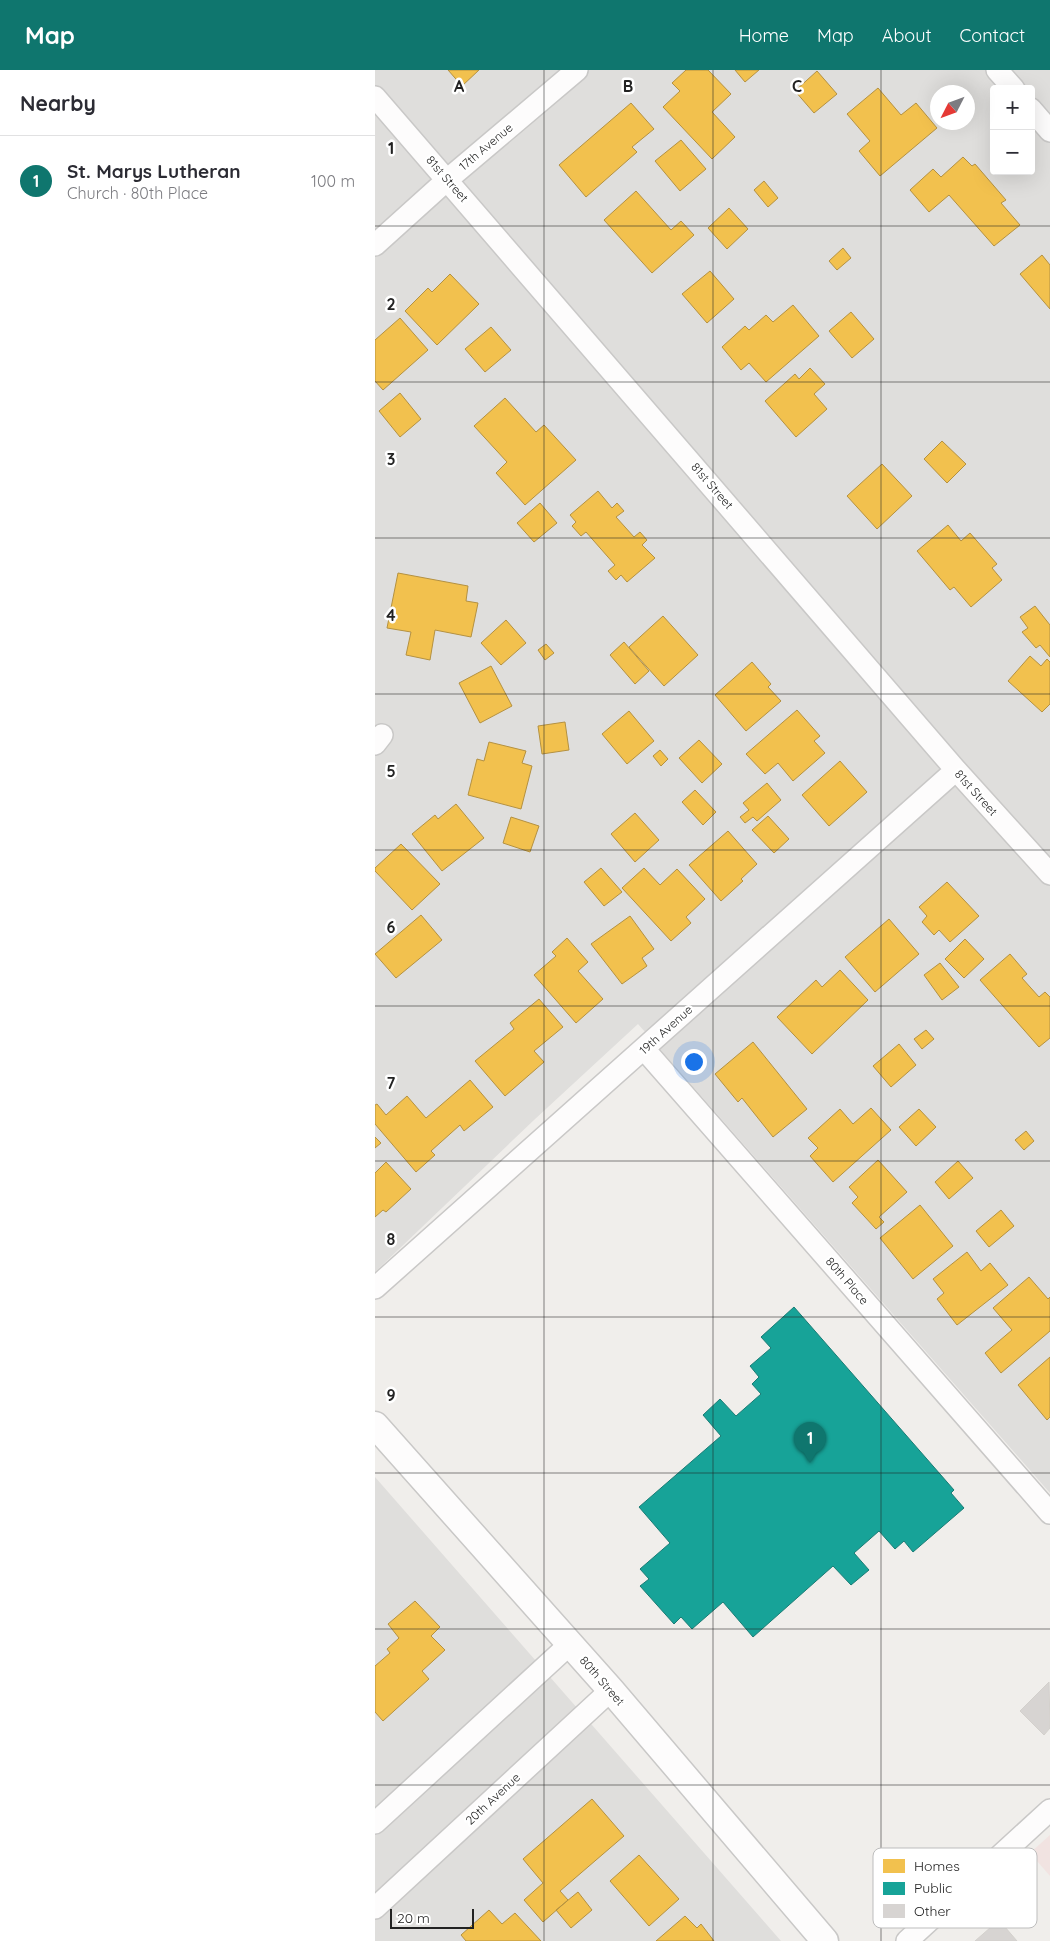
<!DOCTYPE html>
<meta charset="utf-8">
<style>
body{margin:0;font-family:Quicksand,sans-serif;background:#f2f2f3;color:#2b2b33}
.controls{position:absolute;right:15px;top:15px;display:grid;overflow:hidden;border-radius:5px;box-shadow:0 5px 20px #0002}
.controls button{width:45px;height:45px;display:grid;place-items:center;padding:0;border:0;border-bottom:1px solid #e1e1e2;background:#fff;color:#2b2b33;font:25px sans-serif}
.compass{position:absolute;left:555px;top:15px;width:45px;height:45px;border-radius:50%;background:#fff;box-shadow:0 5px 20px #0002;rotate:228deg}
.scale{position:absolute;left:15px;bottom:12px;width:84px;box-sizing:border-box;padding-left:5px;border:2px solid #222;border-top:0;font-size:14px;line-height:18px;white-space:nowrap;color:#222;-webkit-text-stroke:4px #fff;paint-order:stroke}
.you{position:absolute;left:318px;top:991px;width:18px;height:18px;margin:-12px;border:4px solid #fff;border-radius:50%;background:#1a73e8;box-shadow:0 0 0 8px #1a73e833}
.badge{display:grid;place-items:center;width:32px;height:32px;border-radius:50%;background:#0f766e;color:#fff;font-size:16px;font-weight:700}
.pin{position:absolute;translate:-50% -41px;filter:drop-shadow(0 1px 2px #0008)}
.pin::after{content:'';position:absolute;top:26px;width:18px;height:15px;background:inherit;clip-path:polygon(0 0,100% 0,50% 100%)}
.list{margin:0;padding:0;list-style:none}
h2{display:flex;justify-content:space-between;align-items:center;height:65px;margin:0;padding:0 20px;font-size:21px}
h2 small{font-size:16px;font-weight:400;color:#7c7c81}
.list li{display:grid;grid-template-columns:32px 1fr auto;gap:15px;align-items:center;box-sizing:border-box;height:90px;padding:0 20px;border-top:1px solid #e1e1e2}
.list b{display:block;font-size:19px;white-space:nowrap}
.list p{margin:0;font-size:16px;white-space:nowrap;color:#7c7c81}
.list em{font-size:16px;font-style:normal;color:#7c7c81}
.map{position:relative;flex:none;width:675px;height:1871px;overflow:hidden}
header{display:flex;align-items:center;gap:30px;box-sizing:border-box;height:70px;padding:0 25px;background:#0f766e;color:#fff}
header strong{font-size:24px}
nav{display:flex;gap:28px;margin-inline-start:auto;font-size:18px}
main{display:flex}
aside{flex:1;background:#fff}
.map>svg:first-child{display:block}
.residential{fill:#dfdedc;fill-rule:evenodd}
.commercial{fill:#f1e3e1}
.homes{fill:#f2c14e;stroke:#b49141}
.public{fill:#17a398;stroke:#1a7c75}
.building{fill:#d7d4d2;stroke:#d3d0cc}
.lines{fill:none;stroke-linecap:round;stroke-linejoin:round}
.minor-casing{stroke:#c9c8c7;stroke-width:24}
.tertiary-casing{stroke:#c9c8c7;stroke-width:29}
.minor{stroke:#fdfcfc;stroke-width:21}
.tertiary{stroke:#fdfcfc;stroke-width:26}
.grid{fill:none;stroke:#222;stroke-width:1;stroke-opacity:0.55}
.labels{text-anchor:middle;stroke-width:5;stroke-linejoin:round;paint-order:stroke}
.street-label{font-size:12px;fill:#222;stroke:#fff}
.key{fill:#fff;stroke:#bdbdbd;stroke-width:1}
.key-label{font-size:14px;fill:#222}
.grid-label{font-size:16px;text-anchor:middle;font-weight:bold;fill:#222;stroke:#fff;stroke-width:5;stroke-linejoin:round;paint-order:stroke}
</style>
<header>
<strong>Map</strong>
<nav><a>Home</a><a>Map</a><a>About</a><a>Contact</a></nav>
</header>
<main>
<aside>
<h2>Nearby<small></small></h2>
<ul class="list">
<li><span class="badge">1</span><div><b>St. Marys Lutheran</b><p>Church · 80th Place</p></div><em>100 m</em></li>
</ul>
</aside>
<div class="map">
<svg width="675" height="1871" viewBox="0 0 675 1871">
<rect width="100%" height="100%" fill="#f0eeeb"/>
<path class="residential" d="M 0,0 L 675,0 L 675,1423 L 263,954 L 159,1050 L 0,1202 ZM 619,19 L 656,19 L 656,101 L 619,101 ZM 562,22 L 592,22 L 592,52 L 562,52 Z
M 0,1407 L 406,1871 L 0,1871 Z"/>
<path class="commercial" d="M 675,1765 L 675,1806 L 655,1783 Z"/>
<path class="homes" d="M 73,0 L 104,0 L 87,16 Z
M 311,0 L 333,0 L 356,24 L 337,42 L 360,67 L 337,89 L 288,37 L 305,21 L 297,13 Z
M 360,0 L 384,0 L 370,12 Z
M 442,1 L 462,24 L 439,43 L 420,21 Z
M 503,18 L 526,45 L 541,33 L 562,58 L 505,106 L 484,81 L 495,71 L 472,44 Z
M 256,33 L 279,59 L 257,77 L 262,82 L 211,127 L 184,95 Z
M 306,70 L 331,99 L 305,121 L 280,91 Z
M 588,87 L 597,96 L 600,94 L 631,130 L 626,133 L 645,155 L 619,176 L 574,125 L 554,142 L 535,120 L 558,99 L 566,107 Z
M 389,111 L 403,128 L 393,137 L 379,120 Z
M 261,121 L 296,160 L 306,151 L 319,165 L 277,203 L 229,150 Z
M 354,138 L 373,159 L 352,179 L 333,158 Z
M 468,178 L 476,188 L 462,200 L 454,191 Z
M 667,185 L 675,195 L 675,239 L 645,204 Z
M 335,201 L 359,229 L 332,253 L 307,224 Z
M 75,204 L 104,234 L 62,275 L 30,241 L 53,218 L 57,222 Z
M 418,235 L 444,266 L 391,312 L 374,293 L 366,300 L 347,277 L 370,256 L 374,260 L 391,245 L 398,252 Z
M 476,242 L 499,269 L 477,288 L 454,261 Z
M 25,248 L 53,280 L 8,320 L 0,311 L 0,270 Z
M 116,257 L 136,280 L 110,302 L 90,279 Z
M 435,298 L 450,314 L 439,324 L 452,339 L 421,367 L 390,331 L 420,304 L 424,309 Z
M 25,323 L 46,349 L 25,367 L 4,341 Z
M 130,328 L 161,362 L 169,355 L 201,390 L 150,435 L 121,403 L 132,392 L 99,356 Z
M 567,371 L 591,394 L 572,413 L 549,389 Z
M 507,394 L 537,426 L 502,459 L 472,426 Z
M 223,421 L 237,438 L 242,433 L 249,441 L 241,447 L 259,467 L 265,462 L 272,470 L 267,475 L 280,488 L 252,512 L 246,505 L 241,510 L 233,501 L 240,495 L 211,462 L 206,466 L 197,456 L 201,452 L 195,445 Z
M 165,433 L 182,453 L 159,472 L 142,453 Z
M 573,455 L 586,471 L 595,463 L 622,494 L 617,498 L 627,510 L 596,537 L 579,517 L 575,520 L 542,481 Z
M 23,503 L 93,516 L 91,531 L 103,533 L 96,567 L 60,560 L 55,590 L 31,585 L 36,562 L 12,558 Z
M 660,536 L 675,555 L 675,587 L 665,575 L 661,578 L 647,562 L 653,558 L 645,547 Z
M 288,546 L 323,585 L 289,616 L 254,577 Z
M 131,550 L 151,573 L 126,595 L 106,573 Z
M 249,572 L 274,601 L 260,614 L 235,585 Z
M 171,574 L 179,583 L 170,590 L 163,580 Z
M 655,586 L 666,596 L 672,589 L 675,592 L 675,634 L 667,642 L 633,611 Z
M 377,592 L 396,614 L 393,617 L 406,631 L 371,661 L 340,625 Z
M 116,596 L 137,636 L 105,653 L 84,613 Z
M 422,640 L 445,666 L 439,671 L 450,683 L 418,711 L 403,693 L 390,704 L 371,684 Z
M 254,641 L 279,671 L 252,694 L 227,664 Z
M 190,652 L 194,680 L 167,684 L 163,656 Z
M 324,670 L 347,694 L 327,713 L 304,688 Z
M 114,672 L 151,681 L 147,693 L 157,696 L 146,739 L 93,725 L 102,689 L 109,691 Z
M 285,680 L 293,689 L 286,696 L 278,686 Z
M 465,691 L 492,722 L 454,756 L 427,725 Z
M 392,713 L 406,730 L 382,751 L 378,747 L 370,753 L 365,747 L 374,740 L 368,733 Z
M 320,720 L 341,742 L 328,755 L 307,732 Z
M 81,734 L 109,768 L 67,801 L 37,764 L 60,745 L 63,749 Z
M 260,743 L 284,770 L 260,792 L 236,764 Z
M 393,746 L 414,769 L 399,783 L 377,760 Z
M 136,747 L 164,756 L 155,782 L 128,773 Z
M 353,761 L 382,794 L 366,809 L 368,811 L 346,831 L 314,795 Z
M 26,774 L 65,814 L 37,840 L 0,801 L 0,798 Z
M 226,798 L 247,822 L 229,836 L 209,812 Z
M 269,798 L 285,815 L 302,799 L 330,829 L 311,847 L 316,853 L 296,871 L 247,818 Z
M 572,812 L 604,846 L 575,872 L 564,860 L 559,865 L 547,852 L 552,846 L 544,837 Z
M 46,845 L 67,870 L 21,908 L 0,884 Z
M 255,846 L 279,879 L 267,888 L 272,896 L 247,914 L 216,874 Z
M 514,849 L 544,884 L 500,922 L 470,887 Z
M 192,868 L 213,892 L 203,901 L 228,929 L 201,953 L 159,905 L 181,886 L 177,882 Z
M 590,869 L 609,889 L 589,908 L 570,889 Z
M 635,884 L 652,904 L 647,908 L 664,927 L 670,922 L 675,927 L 675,968 L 664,977 L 605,910 Z
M 565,893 L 584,917 L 567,930 L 549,905 Z
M 465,900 L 493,930 L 437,984 L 402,947 L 441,910 L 447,917 Z
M 164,929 L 188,957 L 159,981 L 169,992 L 130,1026 L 100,991 L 139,959 L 135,953 Z
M 551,960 L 559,969 L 547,979 L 539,969 Z
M 378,972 L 432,1039 L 398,1067 L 367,1028 L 363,1032 L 340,1004 Z
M 524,974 L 541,995 L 516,1017 L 498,996 Z
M 95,1010 L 118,1037 L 89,1061 L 85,1055 L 56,1081 L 60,1085 L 41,1102 L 0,1054 L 0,1035 L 2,1034 L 11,1045 L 32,1026 L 51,1048 Z
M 496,1038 L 516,1060 L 458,1112 L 435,1086 L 443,1078 L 433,1068 L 465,1039 L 478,1054 Z
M 544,1039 L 561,1057 L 541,1076 L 524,1057 Z
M 651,1061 L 659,1071 L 649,1080 L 640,1070 Z
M 0,1067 L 6,1073 L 0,1078 Z
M 503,1090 L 532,1122 L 504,1147 L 509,1152 L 501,1159 L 477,1133 L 483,1127 L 474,1117 Z
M 583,1091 L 598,1108 L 574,1129 L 560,1112 Z
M 11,1092 L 36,1119 L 11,1142 L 8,1140 L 0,1147 L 0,1103 Z
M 545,1135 L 578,1176 L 538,1209 L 505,1168 Z
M 626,1140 L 639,1156 L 614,1177 L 601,1161 Z
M 592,1182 L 606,1201 L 615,1193 L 633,1215 L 582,1255 L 562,1229 L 569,1223 L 558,1209 Z
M 654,1207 L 673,1229 L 675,1227 L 675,1261 L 626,1303 L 610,1283 L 637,1260 L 618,1238 Z
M 675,1287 L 675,1347 L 672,1350 L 643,1315 Z
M 40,1531 L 65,1557 L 56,1566 L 70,1580 L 47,1601 L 54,1609 L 8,1651 L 0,1642 L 0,1596 L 15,1583 L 12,1579 L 24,1568 L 13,1554 Z
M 217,1729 L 249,1766 L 185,1821 L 193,1830 L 168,1852 L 149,1830 L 168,1813 L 148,1789 Z
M 264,1785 L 304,1829 L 274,1856 L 235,1811 Z
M 203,1822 L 217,1840 L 196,1858 L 181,1840 Z
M 114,1840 L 127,1854 L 140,1843 L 166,1871 L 91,1871 L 86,1865 Z
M 310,1846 L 322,1858 L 326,1854 L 339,1871 L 281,1871 Z"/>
<path class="public" d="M 419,1237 L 579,1420 L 576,1423 L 589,1438 L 538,1482 L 529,1471 L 520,1479 L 504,1461 L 479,1483 L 494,1500 L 476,1515 L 458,1496 L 378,1567 L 348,1532 L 317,1559 L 306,1547 L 299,1554 L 265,1516 L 274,1509 L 265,1499 L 295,1473 L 264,1437 L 346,1366 L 328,1345 L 345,1329 L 361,1346 L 386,1324 L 377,1314 L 384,1307 L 375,1296 L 396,1278 L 386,1267 Z"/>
<path class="building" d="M 674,1612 L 675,1658 L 669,1665 L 645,1641 Z
M 624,1850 L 642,1871 L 600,1871 Z"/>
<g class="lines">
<g class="minor-casing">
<path id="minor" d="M 622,0 L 639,19
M 0,27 L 581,700 L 675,804
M 656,39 L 675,61
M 0,175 L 72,110 L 202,0
M 0,674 L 7,665
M 269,979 L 675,1443
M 0,1218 L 581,700
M 0,1753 L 195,1574
M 0,1838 L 236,1620
M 532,1871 L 675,1740"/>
</g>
<g class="tertiary-casing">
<path id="tertiary" d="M 0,1355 L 236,1620 L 450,1871"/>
</g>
<use href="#minor" class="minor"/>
<use href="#tertiary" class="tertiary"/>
</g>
<path class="grid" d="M 169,0 L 169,1871M 338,0 L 338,1871M 506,0 L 506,1871M 0,156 L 675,156M 0,312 L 675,312M 0,468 L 675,468M 0,624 L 675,624M 0,780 L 675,780M 0,936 L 675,936M 0,1091 L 675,1091M 0,1247 L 675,1247M 0,1403 L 675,1403M 0,1559 L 675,1559M 0,1715 L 675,1715"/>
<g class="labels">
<g class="street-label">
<text transform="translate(111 77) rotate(-40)" y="4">17th Avenue</text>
<text transform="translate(72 109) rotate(49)" y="4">81st Street</text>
<text transform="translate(337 416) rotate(49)" y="4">81st Street</text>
<text transform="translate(601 723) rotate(48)" y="4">81st Street</text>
<text transform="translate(291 960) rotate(-42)" y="4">19th Avenue</text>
<text transform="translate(472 1211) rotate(49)" y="4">80th Place</text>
<text transform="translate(227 1611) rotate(49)" y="4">80th Street</text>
<text transform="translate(118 1729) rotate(-43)" y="4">20th Avenue</text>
</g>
</g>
<rect x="498" y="1778" width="164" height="80" rx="8" class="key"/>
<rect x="508" y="1789" width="22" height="14" fill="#f2c14e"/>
<rect x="508" y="1812" width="22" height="13" fill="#17a398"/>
<rect x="508" y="1834" width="22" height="14" fill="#d7d4d2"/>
<g class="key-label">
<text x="539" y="1801">Homes</text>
<text x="539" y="1823">Public</text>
<text x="539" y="1846">Other</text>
</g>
<g class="grid-label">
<text x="84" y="22">A</text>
<text x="253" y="22">B</text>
<text x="422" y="22">C</text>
<text x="16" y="84">1</text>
<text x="16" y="240">2</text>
<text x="16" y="395">3</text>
<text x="16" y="551">4</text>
<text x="16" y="707">5</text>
<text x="16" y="863">6</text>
<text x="16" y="1019">7</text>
<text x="16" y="1175">8</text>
<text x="16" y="1331">9</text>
</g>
</svg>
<div class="controls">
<button>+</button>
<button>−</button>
</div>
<svg class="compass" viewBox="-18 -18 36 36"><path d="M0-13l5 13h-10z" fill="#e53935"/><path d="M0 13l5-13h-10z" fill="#7c7c81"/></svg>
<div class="scale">20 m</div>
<div class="you"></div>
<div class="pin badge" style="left:435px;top:1393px">1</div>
</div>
</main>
